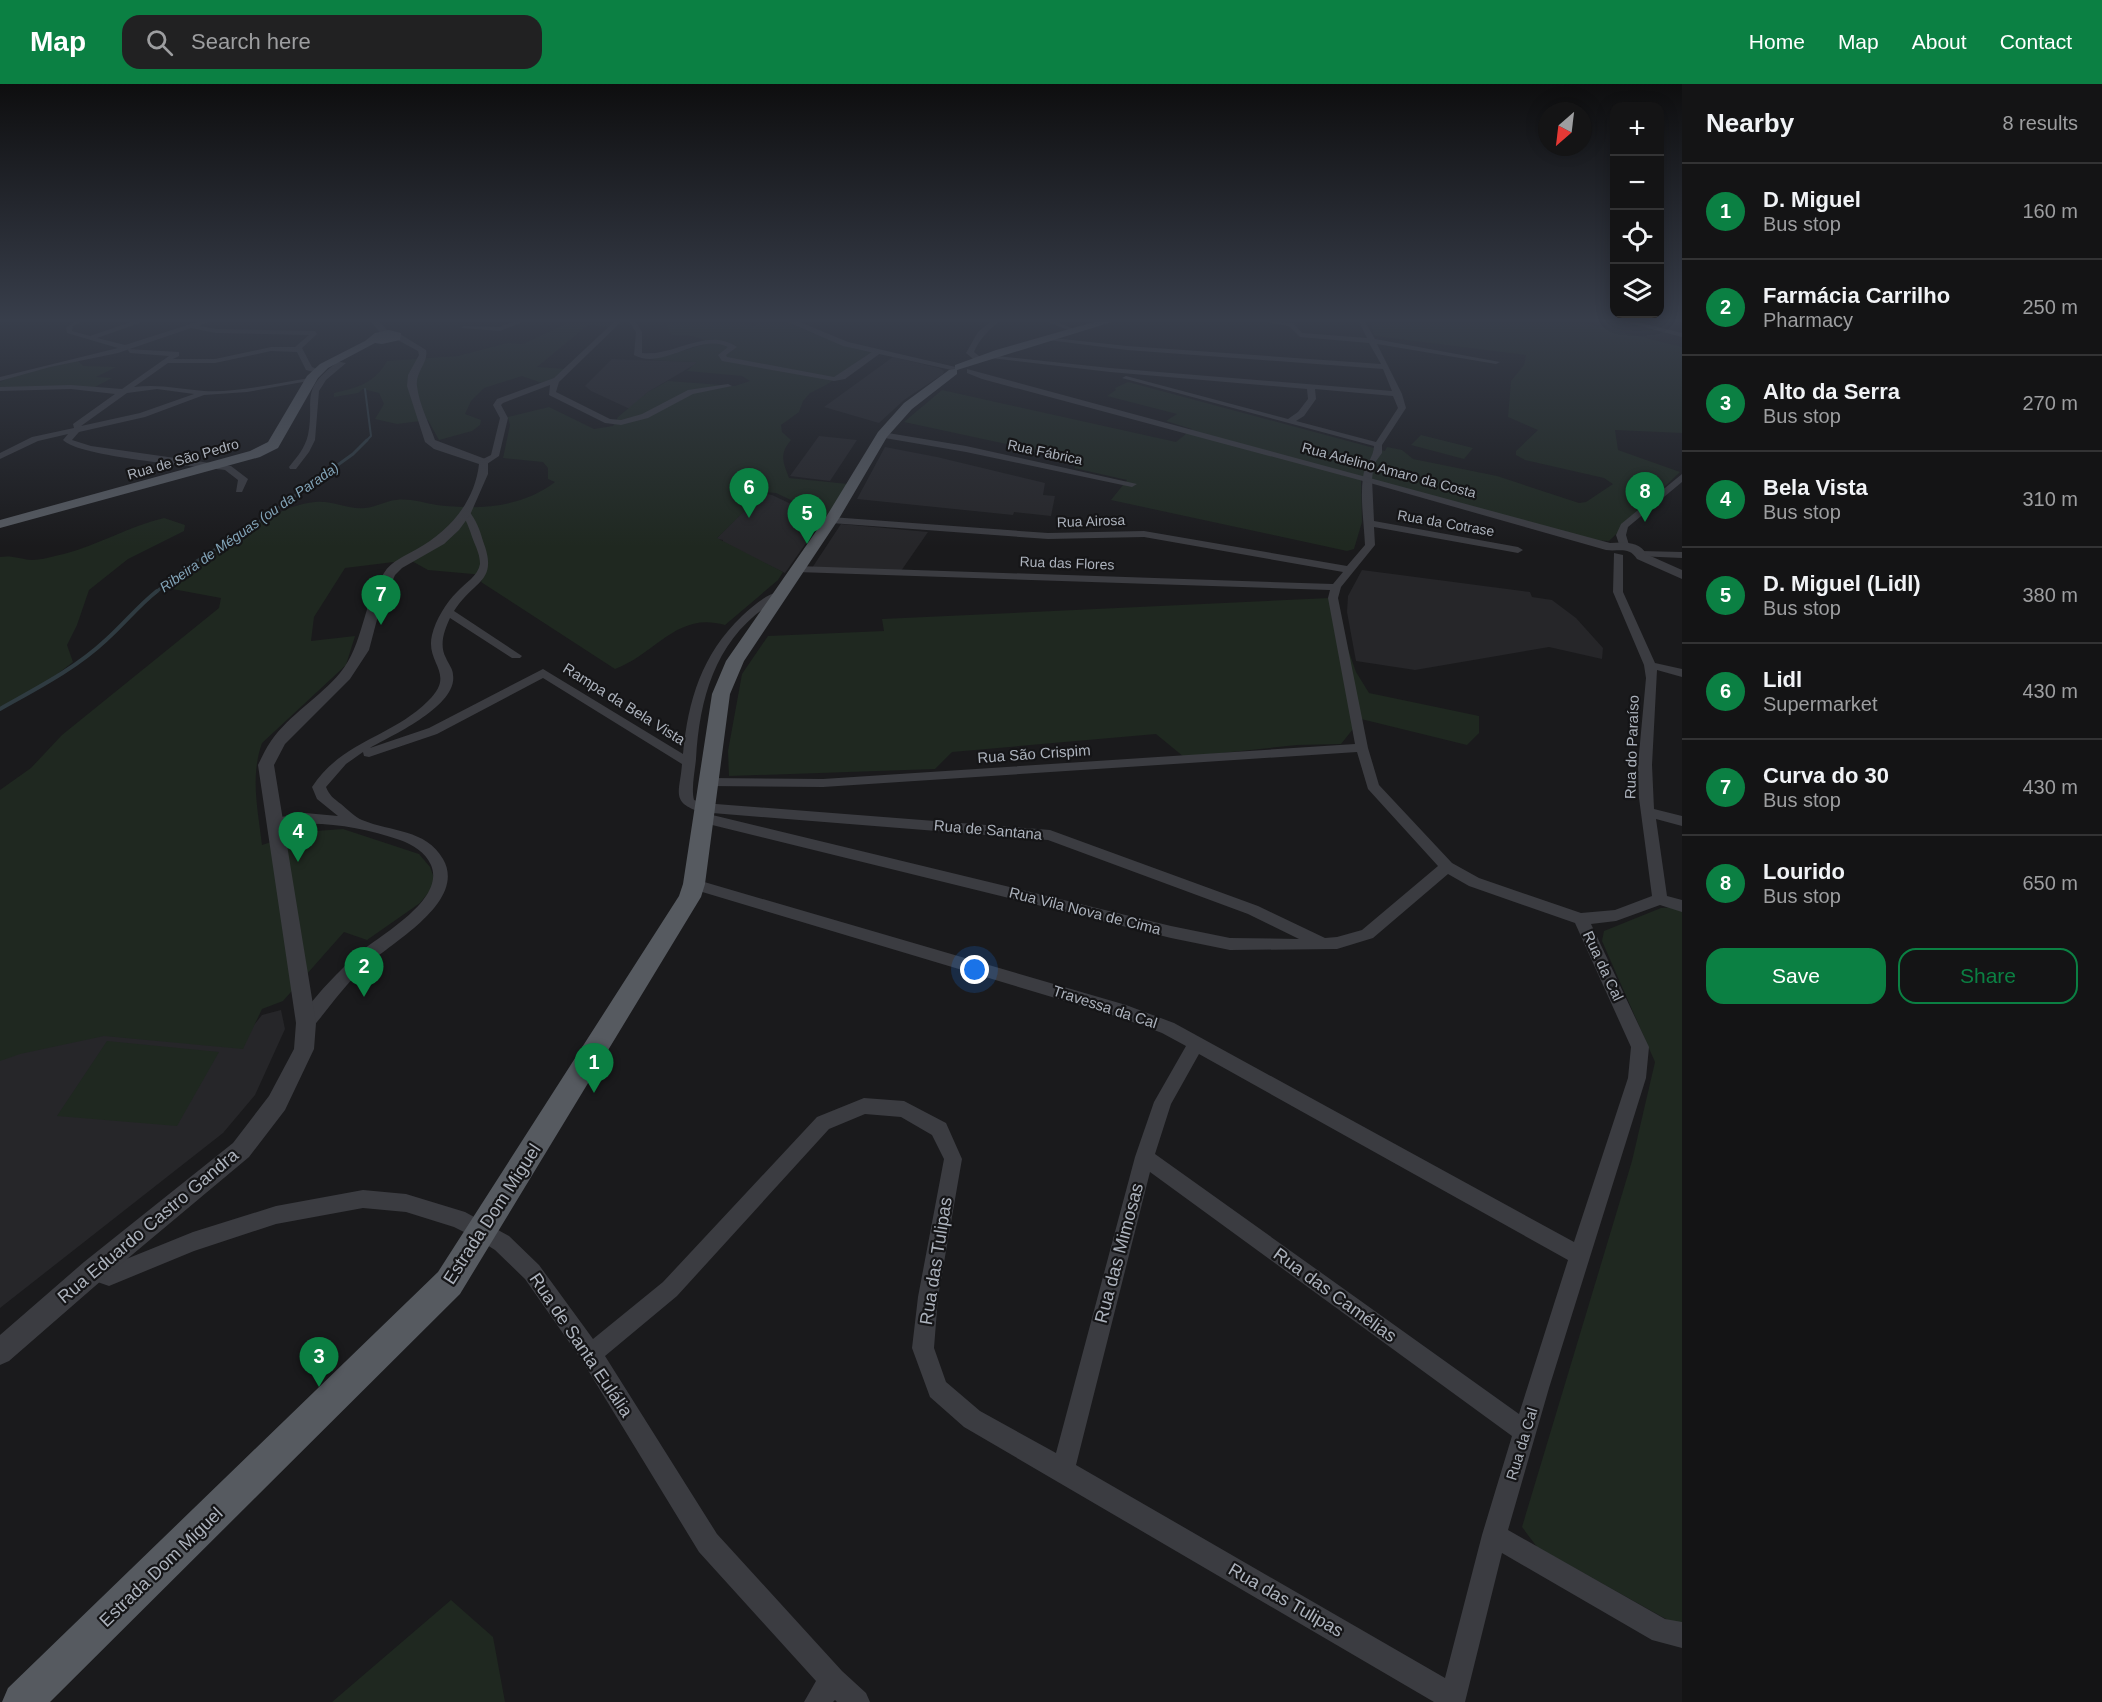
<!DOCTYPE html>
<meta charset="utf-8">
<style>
body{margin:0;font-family:Helvetica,sans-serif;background:#212122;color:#f1f3f6}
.controls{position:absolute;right:18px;top:18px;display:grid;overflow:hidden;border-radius:12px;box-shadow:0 3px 15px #0003}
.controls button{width:54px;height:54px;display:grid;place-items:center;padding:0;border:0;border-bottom:2px solid #333334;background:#141415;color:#f1f3f6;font:30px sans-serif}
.compass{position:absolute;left:1538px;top:18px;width:54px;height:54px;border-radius:50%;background:#141415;box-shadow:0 3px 15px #0003;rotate:208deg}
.you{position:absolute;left:975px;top:886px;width:21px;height:21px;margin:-15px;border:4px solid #fff;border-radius:50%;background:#1a73e8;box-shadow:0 0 0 9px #1a73e833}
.badge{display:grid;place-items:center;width:39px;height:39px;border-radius:50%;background:#0b8043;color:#fff;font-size:20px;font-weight:700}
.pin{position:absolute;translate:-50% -50px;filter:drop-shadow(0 2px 3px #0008)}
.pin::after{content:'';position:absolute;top:32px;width:21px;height:18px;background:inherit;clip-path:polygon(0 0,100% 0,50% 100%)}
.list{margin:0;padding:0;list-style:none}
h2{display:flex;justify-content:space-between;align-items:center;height:78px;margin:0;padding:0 24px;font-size:26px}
h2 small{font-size:20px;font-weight:400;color:#9d9ea0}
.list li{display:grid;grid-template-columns:39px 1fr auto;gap:18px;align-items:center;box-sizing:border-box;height:96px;padding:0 24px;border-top:2px solid #333334}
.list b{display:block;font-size:22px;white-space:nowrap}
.list p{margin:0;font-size:20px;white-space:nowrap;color:#9d9ea0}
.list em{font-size:20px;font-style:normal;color:#9d9ea0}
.actions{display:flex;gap:12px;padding:18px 24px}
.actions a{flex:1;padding:14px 0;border:2px solid #0b8043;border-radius:18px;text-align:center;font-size:21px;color:#0b8043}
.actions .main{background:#0b8043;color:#fff}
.icon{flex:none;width:33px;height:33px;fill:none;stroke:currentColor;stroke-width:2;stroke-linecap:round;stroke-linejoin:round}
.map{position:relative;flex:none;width:1682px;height:1618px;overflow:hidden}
header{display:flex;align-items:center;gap:36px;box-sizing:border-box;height:84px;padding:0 30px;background:#0b8043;color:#fff}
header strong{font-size:28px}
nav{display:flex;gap:33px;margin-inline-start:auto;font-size:21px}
.search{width:420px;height:54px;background:#212122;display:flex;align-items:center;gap:15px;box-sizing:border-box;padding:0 21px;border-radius:18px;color:#9d9ea0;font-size:22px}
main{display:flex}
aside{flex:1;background:#141415}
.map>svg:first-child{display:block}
.built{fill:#262629}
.green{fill:#1f2820}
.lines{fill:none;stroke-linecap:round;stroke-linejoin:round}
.stream-far2{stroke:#2f3b41;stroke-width:2}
.stream-far1{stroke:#2f3b41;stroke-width:3}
.stream{stroke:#2f3b41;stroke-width:4}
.minor{fill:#3b3c41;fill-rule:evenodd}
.tertiary{fill:#3b3c41;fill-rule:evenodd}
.primary{fill:#565a60;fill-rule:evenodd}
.labels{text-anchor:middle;stroke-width:4.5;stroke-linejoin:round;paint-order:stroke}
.far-street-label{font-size:14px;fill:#acb2bc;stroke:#151517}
.far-water-label{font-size:14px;font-style:italic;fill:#82a4b8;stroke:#151517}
.street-label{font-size:15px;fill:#acb2bc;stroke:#151517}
.near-street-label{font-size:18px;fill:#acb2bc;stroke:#151517}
</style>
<header>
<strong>Map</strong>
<div class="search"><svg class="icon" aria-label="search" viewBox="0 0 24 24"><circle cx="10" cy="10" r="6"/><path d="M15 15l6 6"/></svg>Search here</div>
<nav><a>Home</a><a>Map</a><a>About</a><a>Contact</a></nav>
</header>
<main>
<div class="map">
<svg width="1682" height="1618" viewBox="0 0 1682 1618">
<rect width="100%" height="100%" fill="#1a1a1c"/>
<path class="built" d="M 893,273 L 939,284 L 944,287 L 943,290 L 904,316 L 879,339 L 824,323 Z
M 612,275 L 633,276 L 699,278 L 648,308 L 630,325 L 591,307 L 585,302 Z
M 819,352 L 857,356 L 830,397 L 790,392 Z
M 885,363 L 937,373 L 1045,399 L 1043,411 L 1055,412 L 1051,432 L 1014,428 L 1013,431 L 857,415 Z
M 761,409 L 772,411 L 823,435 L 785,489 L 722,459 L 723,456 L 716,455 Z
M 841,440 L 928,448 L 901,487 L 812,484 Z
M 1362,486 L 1530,508 L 1532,513 L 1552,516 L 1576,534 L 1603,564 L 1602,575 L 1549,563 L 1415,586 L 1356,577 L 1347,528 L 1348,512 Z
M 281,926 L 285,945 L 255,1011 L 223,1049 L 0,1224 L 0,960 L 72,946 L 241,957 L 262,931 Z"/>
<path class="green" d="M 552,236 L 618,236 L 612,243 L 588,241 L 537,283 L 566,285 L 557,293 L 542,299 L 522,292 L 484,304 L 471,317 L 465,330 L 481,336 L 480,341 L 472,347 L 439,356 L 428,336 L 397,340 L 375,335 L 384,320 L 379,309 L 363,305 L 358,309 L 334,313 L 334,309 C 357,304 375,299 387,277 L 458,272 L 507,259 L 523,260 L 568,239 Z
M 681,236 L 705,239 L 736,236 L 753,242 L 768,236 L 782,236 L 814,250 L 825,249 L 844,258 L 877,266 L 826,301 L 810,309 L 803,317 L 799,328 L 781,341 L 782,348 L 791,356 C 779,370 783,378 789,394 L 848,400 L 827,433 L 776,409 L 764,408 L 717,454 L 783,488 L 778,496 L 725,541 C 677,527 657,569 615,585 L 481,498 L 484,491 L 428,486 L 410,476 L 345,484 L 314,533 L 311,557 L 355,552 L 346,581 L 262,659 C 250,693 258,726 262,761 L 302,748 L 343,745 L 419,770 L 430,783 L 436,799 L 420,819 L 367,856 L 344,848 L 283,917 L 262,925 L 243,965 L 104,952 L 20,970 L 0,977 L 0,706 L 31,684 L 62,651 L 219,524 L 221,514 L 167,504 C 201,474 270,422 315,418 C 332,416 349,426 365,424 C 376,423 386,417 396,416 C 409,414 424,419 437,421 C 478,426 521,424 555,398 L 548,395 L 548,384 L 543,378 L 503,374 L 510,341 L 508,333 L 549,323 L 594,345 L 613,342 L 618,333 L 648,308 L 668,297 L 735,302 L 750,297 L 742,292 L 687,287 L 697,278 L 651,276 L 709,259 C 695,248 675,254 671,250 C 668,248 668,244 667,241 Z
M 1369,236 L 1572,236 L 1682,263 L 1682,349 L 1615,346 L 1618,366 L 1680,388 L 1609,457 L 1592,456 L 1361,396 L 1362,438 L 1354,465 L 1347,467 L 1111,416 L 1127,396 L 1074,384 L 1081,376 L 904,338 L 942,306 L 1176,358 L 1192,345 L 1166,337 L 1177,330 L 1107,312 L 1116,306 L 1115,304 L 1128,298 L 1385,367 L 1387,363 L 1402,366 L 1413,375 L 1497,392 L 1579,419 L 1586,418 L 1613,400 L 1604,394 L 1525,376 L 1516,371 L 1516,367 L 1538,346 L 1508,333 L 1511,297 L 1524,281 L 1526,271 L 1375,252 Z
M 77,276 L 83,282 L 116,283 L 96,293 L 112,294 L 93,304 L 0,304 L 0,298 L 18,290 Z
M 1421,351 L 1473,364 L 1464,375 L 1411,361 Z
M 164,434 L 185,441 L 184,447 L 128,475 L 89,506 L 77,541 L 67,561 L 73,578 L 51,595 L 0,624 L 0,473 C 12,471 20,475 32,476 C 42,476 54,472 64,470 C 98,461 130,442 164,434 Z
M 1330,514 L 1356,588 L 1369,609 L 1479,632 L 1479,649 L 1467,661 L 1357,634 L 1353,645 L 1341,660 L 1297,661 L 1184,673 L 1156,650 L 952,668 L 935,685 L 729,692 L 728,667 L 742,590 L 768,552 L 884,547 L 882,535 Z
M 1677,823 L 1682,824 L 1682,1544 L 1537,1463 L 1522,1443 L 1632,1077 L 1655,978 L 1602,857 L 1604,847 L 1661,824 Z
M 107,957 L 219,968 L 177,1042 L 57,1032 Z
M 451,1516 L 493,1553 L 505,1618 L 332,1618 Z"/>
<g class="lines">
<path class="stream-far2" d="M 365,305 L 371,352 L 366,357"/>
<path class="stream-far1" d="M 155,509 L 181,487 L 257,439 L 353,370 L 367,356"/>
<path class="stream" d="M 0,625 C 37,604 75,585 106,556 C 124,540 138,522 157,507"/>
<path class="minor" d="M 76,236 L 85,236 L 73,242 L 72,247 L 90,252 L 137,236 L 148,236 L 97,254 L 125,261 L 203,236 L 213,236 L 199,242 L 216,245 L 315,247 L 317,250 L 302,264 L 312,283 L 321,287 L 317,289 L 306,286 L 297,268 L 271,267 L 215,279 L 168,279 L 134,303 C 160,300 179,305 204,307 C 238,309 276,299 310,294 L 314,296 L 247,308 L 204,311 L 145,333 L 79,348 L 72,356 L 91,362 L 231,382 L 248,395 L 242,408 L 236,408 L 238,396 L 225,386 C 196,382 79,373 63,356 L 68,350 L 38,357 L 0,375 L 0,369 L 32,353 L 74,344 L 73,340 L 115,310 L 71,305 L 0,307 L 0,303 L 71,301 L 122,305 L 169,272 L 130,269 L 127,265 L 179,268 L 179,272 L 173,275 L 215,275 L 271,263 L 295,263 L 309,251 L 216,249 L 191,244 L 118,269 L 50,283 L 0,297 L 0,293 L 118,264 L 67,249 L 66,244 ZM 157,305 L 194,310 L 140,329 L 81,342 L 127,309 Z
M 518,236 L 528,236 L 500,247 L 461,244 L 464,242 L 499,243 Z
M 616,236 L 623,236 L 559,298 L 556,308 L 610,335 L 621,336 L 642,330 L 688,306 L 728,300 L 732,302 L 693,310 L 648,334 L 621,341 L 605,339 L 549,311 L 550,301 L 503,319 L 501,321 L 508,334 L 499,372 L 487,380 L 481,380 L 481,376 L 491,371 L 500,334 L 493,321 L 497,315 L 554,294 Z
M 628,236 L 635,236 L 642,248 L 642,269 C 673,273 708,242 737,263 L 726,271 L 727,273 L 834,293 L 875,266 L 882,268 L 845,295 L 834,297 L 722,277 L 718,271 L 728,263 C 698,248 663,287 634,271 L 636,248 Z
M 693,236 L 700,236 L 697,238 Z
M 992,236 L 1000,236 C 989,246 980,254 974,268 L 984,276 L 977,278 L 966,269 L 978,248 Z
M 1043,236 L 1053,236 L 1078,247 L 1073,248 Z
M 1255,236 L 1293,239 L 1302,249 L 1367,254 L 1358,236 L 1364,236 L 1375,255 L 1500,278 L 1496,280 L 1377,260 L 1402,310 L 1406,324 L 1382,361 L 1382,369 L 1374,380 L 1372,395 L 1374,437 L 1518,463 L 1523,466 L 1518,469 L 1374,443 L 1375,461 L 1341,503 L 1338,514 L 1368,664 L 1379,701 L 1452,779 L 1479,794 L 1581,829 L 1615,826 L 1652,812 L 1639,714 L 1638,681 L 1646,594 L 1644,581 L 1613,508 L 1614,469 L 1623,471 L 1623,508 L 1655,579 L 1682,585 L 1682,593 L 1657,586 L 1652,681 L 1654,725 L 1682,732 L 1682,742 L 1656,735 L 1667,812 L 1682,816 L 1682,828 L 1660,821 L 1616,837 L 1591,840 L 1649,963 L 1646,994 L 1549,1304 L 1508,1446 L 1665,1535 L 1682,1538 L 1682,1564 L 1652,1556 L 1502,1469 L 1465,1618 L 1434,1618 L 964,1343 L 930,1313 L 912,1264 L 918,1213 L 944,1075 L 932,1051 L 901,1033 L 865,1030 L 829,1045 L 677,1212 L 605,1272 L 717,1450 L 842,1587 L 866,1609 L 870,1618 L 837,1618 L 835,1616 L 833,1618 L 804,1618 L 816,1597 L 699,1468 L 583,1278 L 525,1195 L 495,1166 L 476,1154 L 454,1143 L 406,1128 L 363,1124 L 276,1140 L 194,1167 L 109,1202 L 86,1194 L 83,1187 L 86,1180 L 93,1177 L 109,1182 L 193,1148 L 276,1122 L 363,1106 L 406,1110 L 465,1128 L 509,1152 L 539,1181 L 593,1255 L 663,1198 L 817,1033 L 864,1014 L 904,1017 L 946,1039 L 962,1075 L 938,1213 L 934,1264 L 946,1298 L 980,1327 L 1056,1369 L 1135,1073 L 1154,1018 L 1186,962 L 1162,949 L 1122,934 L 689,804 L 687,800 L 694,795 L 1126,921 L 1174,939 L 1574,1158 L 1628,994 L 1631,963 L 1575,839 L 1469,802 L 1448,790 L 1373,854 L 1337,865 L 1230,866 L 1171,854 L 704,739 L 697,734 L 704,729 L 1171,842 L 1230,854 L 1299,855 L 1248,830 L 1048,756 L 700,728 C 670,718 680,708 682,680 L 543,594 L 437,650 L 369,673 L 364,672 L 363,668 L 346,680 L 326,703 C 329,711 334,715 341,720 C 347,725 355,733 362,736 C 391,748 426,745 443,775 C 468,818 389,860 363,884 C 344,902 329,924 312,944 L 306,946 L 300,944 L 298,939 C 308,918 340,886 358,870 C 380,851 446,816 431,781 C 426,769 412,760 400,756 C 359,742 316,735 274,743 L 267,738 L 269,735 L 305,729 L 338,732 L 317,715 L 312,703 C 342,657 392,653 428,617 C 457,589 425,580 432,551 C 436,535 446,519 457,508 C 465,499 478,492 480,480 C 480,472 477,465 474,458 C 470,448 468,438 461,429 L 466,426 L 469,427 C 476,436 480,446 483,457 C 499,499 474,495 454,527 L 522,572 L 520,574 L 512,574 L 450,534 C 444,547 439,561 446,574 C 448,579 453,585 453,591 C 458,622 391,652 370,664 L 429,644 L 543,585 L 683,670 C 688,616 702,570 742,532 C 753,522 765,511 780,507 L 785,510 L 784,512 C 719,546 700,607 696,675 C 695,687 691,704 694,716 L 703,719 L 1050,746 L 1258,822 L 1325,854 L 1337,853 L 1362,846 L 1438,782 L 1368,705 L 1357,668 L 823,703 L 708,702 L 701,698 L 708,694 L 823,695 L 1355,660 L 1328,514 L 1330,506 L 797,488 L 792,485 L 797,482 L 1333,500 L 1343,488 L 1144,453 L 1048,455 L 831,439 L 826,436 L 831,433 L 1048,449 L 1144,447 L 1347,482 L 1365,461 C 1364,439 1360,415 1363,393 C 1364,382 1374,373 1374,362 L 1122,294 L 1126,292 L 1288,335 L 1298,328 L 1308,315 L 1307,305 L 1110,288 L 983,273 L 987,271 L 1110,284 L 1392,307 L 1383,285 L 1127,266 L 1040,255 L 1044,253 L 1127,262 L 1381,280 L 1369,259 L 1300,253 L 1289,242 ZM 1315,305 L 1393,312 L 1398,324 L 1376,358 L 1296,337 L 1304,332 L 1316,315 ZM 1199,970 L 1568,1176 L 1519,1330 L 1155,1070 L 1171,1020 ZM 1150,1088 L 1512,1352 L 1482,1451 L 1445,1594 L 1076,1381 Z
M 1617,236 L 1629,236 L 1682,249 L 1682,253 Z
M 329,276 L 346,279 L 326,296 L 319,307 L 315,356 L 309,368 L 296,385 L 290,385 L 289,383 C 297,373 305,364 308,351 C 315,317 299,307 335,280 L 329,280 Z
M 882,348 L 966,362 L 1137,400 L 1132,403 L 966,368 L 879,353 L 879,349 Z
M 1682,390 L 1682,398 L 1628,443 L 1626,451 L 1629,461 L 1620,463 L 1616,451 L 1621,440 Z
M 1641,467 L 1682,468 L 1682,474 L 1637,472 L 1637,468 Z"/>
<path class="tertiary" d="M 370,236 L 378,236 L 387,246 L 393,249 L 389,251 L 381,250 Z
M 783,236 L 795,236 L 848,258 L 960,284 L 956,287 L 843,262 Z
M 394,250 L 400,250 L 426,266 C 429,278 415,288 417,302 C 419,320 429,339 435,356 L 488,376 L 488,390 L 470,431 L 459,446 L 444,460 L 402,484 L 395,491 L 379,528 L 369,566 L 350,595 L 285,660 L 274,681 L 316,939 L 314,965 L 285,1026 L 249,1073 L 102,1196 L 9,1277 L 0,1281 L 0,1251 L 84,1178 L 233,1059 L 269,1012 L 294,965 L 296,939 L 258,681 C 262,673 266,664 271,657 C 289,631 320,613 340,589 C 364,560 362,520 384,489 C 391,477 405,472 417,465 C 449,447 475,418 479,380 L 434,365 L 425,358 L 407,302 L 408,291 L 419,271 L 418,267 L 394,254 Z
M 967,285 L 1610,459 C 1623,458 1640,457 1646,470 L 1682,486 L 1682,495 L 1637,475 C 1629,462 1618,468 1606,466 L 1363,397 L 982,295 L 967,289 Z"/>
<path class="primary" d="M 1101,236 L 1118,236 L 957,286 L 957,290 L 912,325 L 887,353 L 840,433 L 744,577 L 730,610 L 705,800 L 701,813 L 460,1210 L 50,1618 L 2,1618 L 8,1604 L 438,1188 L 679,812 L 683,800 L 712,610 L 726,577 L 826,433 L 878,348 L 904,319 L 949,286 L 955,285 L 955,281 L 996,266 Z
M 389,246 L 401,249 L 400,256 L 382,260 L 375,259 L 328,284 L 318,294 L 278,364 L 260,373 L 0,444 L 0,436 L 250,367 L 268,358 L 307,292 L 320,280 L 365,257 L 375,249 Z"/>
</g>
<linearGradient id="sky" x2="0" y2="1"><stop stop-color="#0e0e0f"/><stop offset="0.51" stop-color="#383e4b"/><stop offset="1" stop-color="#383e4b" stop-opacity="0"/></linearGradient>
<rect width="1682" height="463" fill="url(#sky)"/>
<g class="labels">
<g class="far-street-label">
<text transform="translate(1045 368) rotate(12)" y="5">Rua Fábrica</text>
<text transform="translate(183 375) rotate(-16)" y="5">Rua de São Pedro</text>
<text transform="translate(1389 386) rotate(15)" y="5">Rua Adelino Amaro da Costa</text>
<text transform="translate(1091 437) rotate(-2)" y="5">Rua Airosa</text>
<text transform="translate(1446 439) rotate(10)" y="5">Rua da Cotrase</text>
<text transform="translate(1067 479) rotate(2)" y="5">Rua das Flores</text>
</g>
<g class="far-water-label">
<text transform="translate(249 443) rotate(-35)" y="5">Ribeira de Méguas (ou da Parada)</text>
</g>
<g class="street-label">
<text transform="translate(624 620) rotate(32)" y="5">Rampa da Bela Vista</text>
<text transform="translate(1632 663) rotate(-88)" y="5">Rua do Paraíso</text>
<text transform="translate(1034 670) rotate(-4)" y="5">Rua São Crispim</text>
<text transform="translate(988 746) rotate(5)" y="5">Rua de Santana</text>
<text transform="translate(1085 827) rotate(14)" y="5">Rua Vila Nova de Cima</text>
<text transform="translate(1603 882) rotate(65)" y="5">Rua da Cal</text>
<text transform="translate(1105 923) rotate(18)" y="5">Travessa da Cal</text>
<text transform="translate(1522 1360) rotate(-73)" y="5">Rua da Cal</text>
</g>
<g class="near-street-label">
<text transform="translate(492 1130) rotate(-57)" y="6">Estrada Dom Miguel</text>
<text transform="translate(148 1142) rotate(-40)" y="6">Rua Eduardo Castro Gandra</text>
<text transform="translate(1119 1169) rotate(-75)" y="6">Rua das Mimosas</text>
<text transform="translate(936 1177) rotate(-81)" y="6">Rua das Tulipas</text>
<text transform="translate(1335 1211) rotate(36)" y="6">Rua das Camélias</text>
<text transform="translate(581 1261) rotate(56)" y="6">Rua de Santa Eulália</text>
<text transform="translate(161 1483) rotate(-44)" y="6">Estrada Dom Miguel</text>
<text transform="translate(1286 1516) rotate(30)" y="6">Rua das Tulipas</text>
</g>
</g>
</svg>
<div class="controls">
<button>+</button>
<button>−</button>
<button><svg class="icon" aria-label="locate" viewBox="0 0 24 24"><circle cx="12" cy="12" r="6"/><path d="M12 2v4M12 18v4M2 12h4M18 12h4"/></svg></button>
<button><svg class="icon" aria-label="layers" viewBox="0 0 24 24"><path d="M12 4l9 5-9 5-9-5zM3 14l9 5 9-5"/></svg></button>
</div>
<svg class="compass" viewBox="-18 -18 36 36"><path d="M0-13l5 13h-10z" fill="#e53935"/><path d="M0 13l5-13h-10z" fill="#9d9ea0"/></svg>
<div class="you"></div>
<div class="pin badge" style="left:594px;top:1009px">1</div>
<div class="pin badge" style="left:364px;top:913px">2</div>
<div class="pin badge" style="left:319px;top:1303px">3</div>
<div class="pin badge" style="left:298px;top:778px">4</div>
<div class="pin badge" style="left:807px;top:460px">5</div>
<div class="pin badge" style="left:749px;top:434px">6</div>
<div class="pin badge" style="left:381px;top:541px">7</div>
<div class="pin badge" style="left:1645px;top:438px">8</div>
</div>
<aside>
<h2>Nearby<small>8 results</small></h2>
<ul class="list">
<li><span class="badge">1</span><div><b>D. Miguel</b><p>Bus stop</p></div><em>160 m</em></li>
<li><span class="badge">2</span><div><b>Farmácia Carrilho</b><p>Pharmacy</p></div><em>250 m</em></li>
<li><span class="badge">3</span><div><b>Alto da Serra</b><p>Bus stop</p></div><em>270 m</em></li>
<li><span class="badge">4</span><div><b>Bela Vista</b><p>Bus stop</p></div><em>310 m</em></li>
<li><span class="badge">5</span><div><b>D. Miguel (Lidl)</b><p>Bus stop</p></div><em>380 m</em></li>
<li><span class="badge">6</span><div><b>Lidl</b><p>Supermarket</p></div><em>430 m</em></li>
<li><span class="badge">7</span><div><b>Curva do 30</b><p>Bus stop</p></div><em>430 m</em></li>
<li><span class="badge">8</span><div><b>Lourido</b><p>Bus stop</p></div><em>650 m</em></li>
</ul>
<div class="actions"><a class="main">Save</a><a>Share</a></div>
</aside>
</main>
